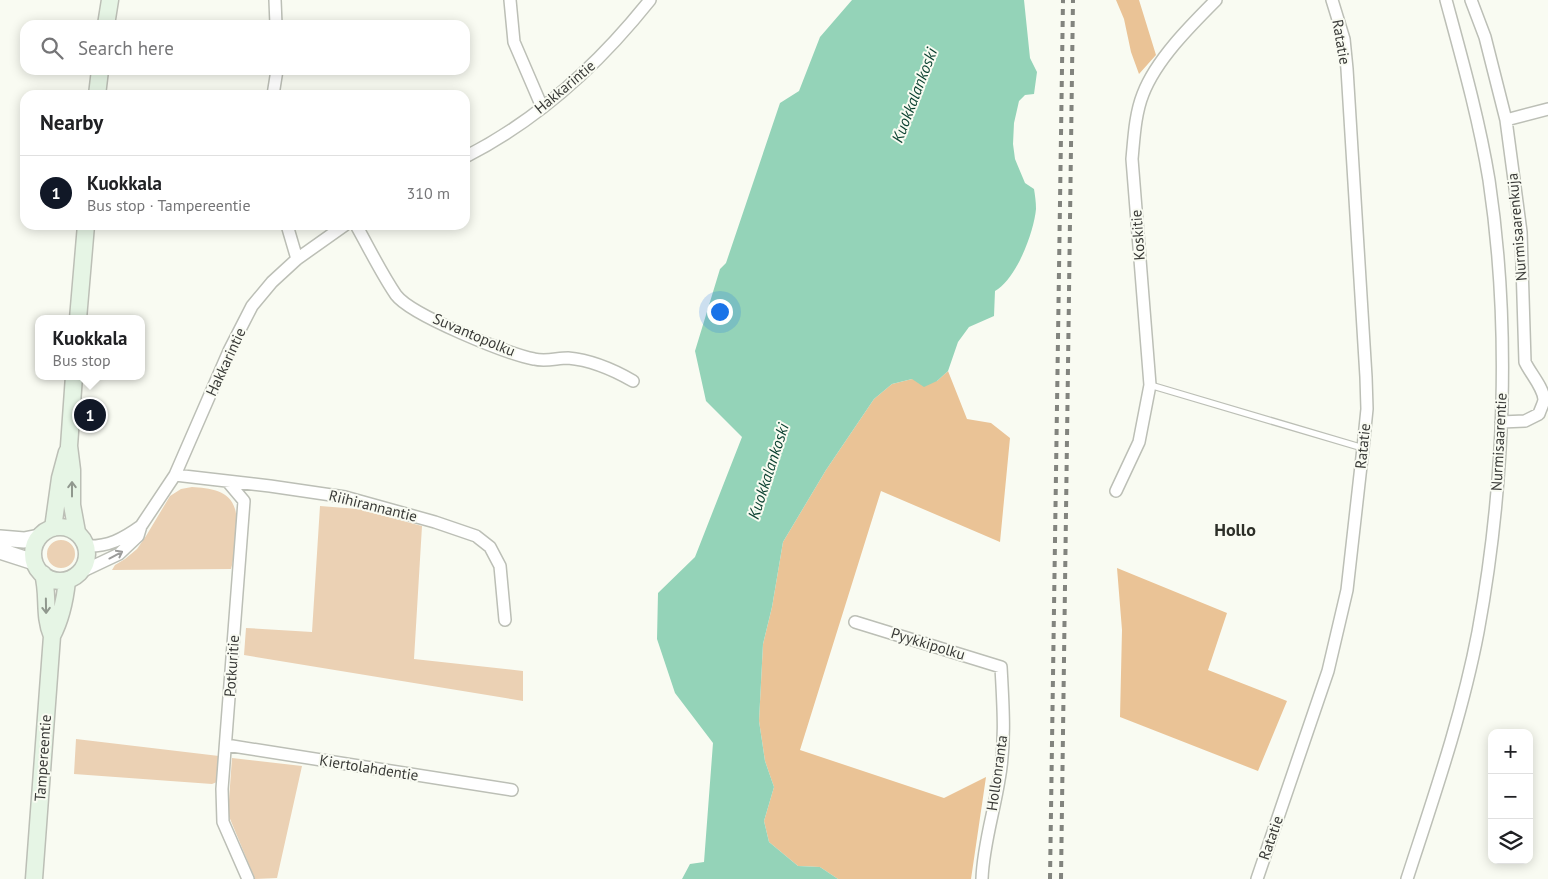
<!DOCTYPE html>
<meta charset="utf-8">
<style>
body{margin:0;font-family:"PT Sans",sans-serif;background:#f2f2f2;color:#202124}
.controls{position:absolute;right:15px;bottom:15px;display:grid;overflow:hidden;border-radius:10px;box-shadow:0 2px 12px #0003}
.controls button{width:45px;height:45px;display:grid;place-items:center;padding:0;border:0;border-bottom:1px solid #e0e0e0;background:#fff;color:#202124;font:25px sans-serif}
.you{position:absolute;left:719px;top:311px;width:18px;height:18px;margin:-12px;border:4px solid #fff;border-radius:50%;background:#1a73e8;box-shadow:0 0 0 8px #1a73e833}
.badge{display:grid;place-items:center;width:32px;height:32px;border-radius:50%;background:#111827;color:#fff;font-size:16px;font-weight:700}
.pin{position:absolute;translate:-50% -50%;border:2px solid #fff;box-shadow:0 1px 5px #0006}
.popup{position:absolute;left:35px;top:315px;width:110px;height:65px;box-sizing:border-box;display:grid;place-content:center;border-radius:10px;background:#fff;filter:drop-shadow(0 1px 4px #0005);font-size:16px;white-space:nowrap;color:#757577}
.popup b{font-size:19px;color:#202124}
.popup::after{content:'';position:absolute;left:50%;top:100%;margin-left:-10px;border:10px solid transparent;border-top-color:#fff}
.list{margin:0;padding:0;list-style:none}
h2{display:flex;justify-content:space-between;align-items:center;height:65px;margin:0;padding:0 20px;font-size:21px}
h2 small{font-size:16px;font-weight:400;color:#757577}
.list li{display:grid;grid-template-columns:32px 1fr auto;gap:15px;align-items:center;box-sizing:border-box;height:75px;padding:0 20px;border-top:1px solid #e0e0e0}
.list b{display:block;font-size:19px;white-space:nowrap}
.list p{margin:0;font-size:16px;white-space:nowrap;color:#757577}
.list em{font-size:16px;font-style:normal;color:#757577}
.icon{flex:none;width:28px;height:28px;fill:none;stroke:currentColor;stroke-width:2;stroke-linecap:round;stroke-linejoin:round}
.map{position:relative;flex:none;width:1548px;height:879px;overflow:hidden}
.search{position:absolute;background:#fff;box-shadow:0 2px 12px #0003;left:20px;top:20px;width:450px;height:55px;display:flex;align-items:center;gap:12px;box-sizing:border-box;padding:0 18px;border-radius:15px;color:#757577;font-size:19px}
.panel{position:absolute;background:#fff;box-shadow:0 2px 12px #0003;left:20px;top:90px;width:450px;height:140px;border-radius:15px}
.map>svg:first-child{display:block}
.green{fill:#ebd1b4}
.forest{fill:#eac396}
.water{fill:#94d3b8}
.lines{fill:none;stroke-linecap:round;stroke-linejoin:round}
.service-casing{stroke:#bcbfb6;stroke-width:8}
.minor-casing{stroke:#bcbfb6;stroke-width:14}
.tertiary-casing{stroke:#bcbfb6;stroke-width:18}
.secondary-casing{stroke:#bcbfb6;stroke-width:19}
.service{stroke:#fff;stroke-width:5.5}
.minor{stroke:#fff;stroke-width:11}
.tertiary{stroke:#fff;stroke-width:15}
.secondary{stroke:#e6f5e5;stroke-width:16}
.rail{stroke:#82847e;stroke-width:4;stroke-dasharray:6 6;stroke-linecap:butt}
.oneway{stroke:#90988e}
.oneway2{stroke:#9c9c9b}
.labels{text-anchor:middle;stroke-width:4;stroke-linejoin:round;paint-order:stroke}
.street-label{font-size:15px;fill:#393a37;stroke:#f9fbf2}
.water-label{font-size:16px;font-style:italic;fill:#083f2e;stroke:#f9fbf2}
.quarter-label{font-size:18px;font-weight:bold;fill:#2d2f28;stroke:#f9fbf2}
</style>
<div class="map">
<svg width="1548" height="879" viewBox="0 0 1548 879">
<rect width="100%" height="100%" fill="#f9fbf2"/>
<path class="green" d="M 192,487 C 209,488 230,490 235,509 C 237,515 236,523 236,529 C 236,542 235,556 231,569 L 112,570 L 115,565 L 125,559 L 137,549 L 146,536 L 170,496 L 181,489 Z
M 320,506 L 358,509 L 422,526 L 414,659 L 523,671 L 523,701 L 244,655 L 246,628 L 312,632 Z
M47 554a14 14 0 1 1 28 0a14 14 0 1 1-28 0Z
M 76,739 L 219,756 L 217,782 L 212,784 L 74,774 Z
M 232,758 L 302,766 L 277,878 L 255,879 L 228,814 Z"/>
<path class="forest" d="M 1116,0 L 1139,0 L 1156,55 L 1139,74 L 1131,52 L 1124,19 Z
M 948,371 L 967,419 L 991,423 L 1010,438 L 1000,542 L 881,491 L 800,750 L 944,798 L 986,777 L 971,879 L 838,879 L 820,867 L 798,866 L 769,842 L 764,821 L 774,787 L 765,761 L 759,721 L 763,644 L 772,607 L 783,542 L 826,470 L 874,399 L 892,384 L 912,379 L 937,381 Z
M 1117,568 L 1227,613 L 1208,670 L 1287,701 L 1258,771 L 1120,717 L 1122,630 Z"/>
<path class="water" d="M 852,0 L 1024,0 L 1030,58 L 1037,72 L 1034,94 L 1025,95 L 1019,101 L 1014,123 L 1013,144 L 1015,159 L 1025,183 L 1034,189 C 1035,195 1036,202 1036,209 C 1034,232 1016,280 995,291 L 994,316 L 969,327 L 958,342 L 948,371 L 937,381 L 924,387 L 912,379 L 892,384 L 874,399 L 826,470 L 783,542 L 772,607 L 763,644 L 759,721 L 765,761 L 774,787 L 764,821 L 769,842 L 798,866 L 820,867 L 838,879 L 682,879 L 690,864 L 704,862 L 713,743 L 675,693 L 657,639 L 658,593 L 695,557 L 742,437 L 706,401 L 695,351 L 720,269 L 726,263 L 780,103 L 799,91 L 820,37 Z"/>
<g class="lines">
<g class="service-casing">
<path id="service" d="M 1150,385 L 1363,448"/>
</g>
<g class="minor-casing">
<path id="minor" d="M 275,0 L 276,25
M 510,0 L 514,42 L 542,107
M 1471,0 L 1485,37 L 1506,120 L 1521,232 L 1525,362 C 1530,373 1543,387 1544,399 C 1544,403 1540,410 1539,414 L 1525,421 L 1501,422
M 273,95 L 277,70
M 1506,120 L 1548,109
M 465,157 C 538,120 599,64 650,0
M 287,225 L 297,259
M 356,225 C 369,248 381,273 396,295 C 411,315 507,354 534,359 C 546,362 557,358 568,358 C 590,360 614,370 633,381
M 175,475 L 270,486 L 345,497 L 435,522 L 476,536 L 490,547 L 500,566 L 505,620
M 228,482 L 244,501 L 222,789 L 223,822 L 248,879
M 1116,491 L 1139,442 L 1150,385 L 1132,159 C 1134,138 1135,114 1143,94 C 1156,60 1190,26 1216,0
M 86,546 C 108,547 123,539 141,526
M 81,572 L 119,554 L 138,536 L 141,526 L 175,475 L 229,351 L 252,306 L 272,282 L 297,259 L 345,225
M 855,622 L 1001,667 C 1003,704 1006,742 999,780 C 994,812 983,846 982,879
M 226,745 L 512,790
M 1257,879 L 1328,671 L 1347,590 L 1363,448 L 1367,409 L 1366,377 L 1347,69 L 1344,39 L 1332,0
M 1407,879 C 1433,799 1462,716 1478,632 C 1505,486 1511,327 1489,180 C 1479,119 1462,59 1446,0"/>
</g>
<g class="tertiary-casing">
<path id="tertiary" d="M 0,538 L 24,540 L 39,537
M 0,551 L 34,562"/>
</g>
<g class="secondary-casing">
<path id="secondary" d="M 106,25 L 110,0
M 97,95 L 100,70
M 78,319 L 86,225
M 74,376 L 69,446 L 72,470 L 72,505 L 77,532
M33 554a27 27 0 1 1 54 0a27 27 0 1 1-54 0Z
M 53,528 L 60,478 L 67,452
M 43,574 C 49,595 43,615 52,636
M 34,879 L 52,636 C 61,619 65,600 67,581"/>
</g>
<use href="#service" class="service"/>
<use href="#minor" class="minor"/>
<use href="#tertiary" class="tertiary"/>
<use href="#secondary" class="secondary"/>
<path class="rail" d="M 1050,879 L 1063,0
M 1061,879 L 1073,0"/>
</g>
<defs><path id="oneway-shaft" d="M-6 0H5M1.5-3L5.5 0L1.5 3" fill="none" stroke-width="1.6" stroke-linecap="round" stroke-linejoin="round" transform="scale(1.25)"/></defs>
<g class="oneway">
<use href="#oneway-shaft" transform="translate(72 489) rotate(-90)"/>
<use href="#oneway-shaft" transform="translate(46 606) rotate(89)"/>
</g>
<use class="oneway2" href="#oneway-shaft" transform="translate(116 555) rotate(-28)"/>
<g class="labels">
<g class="street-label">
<text transform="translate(1341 42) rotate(80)" y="5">Ratatie</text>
<text transform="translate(565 87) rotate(-40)" y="5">Hakkarintie</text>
<text transform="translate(1517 227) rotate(-95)" y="5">Nurmisaarenkuja</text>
<text transform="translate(1138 235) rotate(-94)" y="5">Koskitie</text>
<text transform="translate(474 335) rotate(23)" y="5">Suvantopolku</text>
<text transform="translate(226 362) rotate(-65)" y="5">Hakkarintie</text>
<text transform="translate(1499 442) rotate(-87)" y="5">Nurmisaarentie</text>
<text transform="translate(1363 446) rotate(-84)" y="5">Ratatie</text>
<text transform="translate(373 506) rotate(14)" y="5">Riihirannantie</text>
<text transform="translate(928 644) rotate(17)" y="5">Pyykkipolku</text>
<text transform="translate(232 666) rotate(-86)" y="5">Potkuritie</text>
<text transform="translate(43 758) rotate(-86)" y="5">Tampereentie</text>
<text transform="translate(369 768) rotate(9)" y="5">Kiertolahdentie</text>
<text transform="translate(997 773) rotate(-82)" y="5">Hollonranta</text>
<text transform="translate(1271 838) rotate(-71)" y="5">Ratatie</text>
</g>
<g class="water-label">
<text transform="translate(914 95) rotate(-69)" y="6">Kuokkalankoski</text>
<text transform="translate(768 471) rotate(-72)" y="6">Kuokkalankoski</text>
</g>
<g class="quarter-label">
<text x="1235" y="536">Hollo</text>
</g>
</g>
</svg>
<div class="controls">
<button>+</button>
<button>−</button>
<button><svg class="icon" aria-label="layers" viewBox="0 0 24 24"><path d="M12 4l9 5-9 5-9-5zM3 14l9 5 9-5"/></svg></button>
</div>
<div class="you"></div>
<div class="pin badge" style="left:90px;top:415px">1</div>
<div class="popup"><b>Kuokkala</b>Bus stop</div>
<div class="search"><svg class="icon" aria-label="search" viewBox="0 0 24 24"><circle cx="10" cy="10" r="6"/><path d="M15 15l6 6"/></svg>Search here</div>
<section class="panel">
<h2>Nearby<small></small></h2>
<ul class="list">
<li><span class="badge">1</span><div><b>Kuokkala</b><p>Bus stop · Tampereentie</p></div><em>310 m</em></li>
</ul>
</section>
</div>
